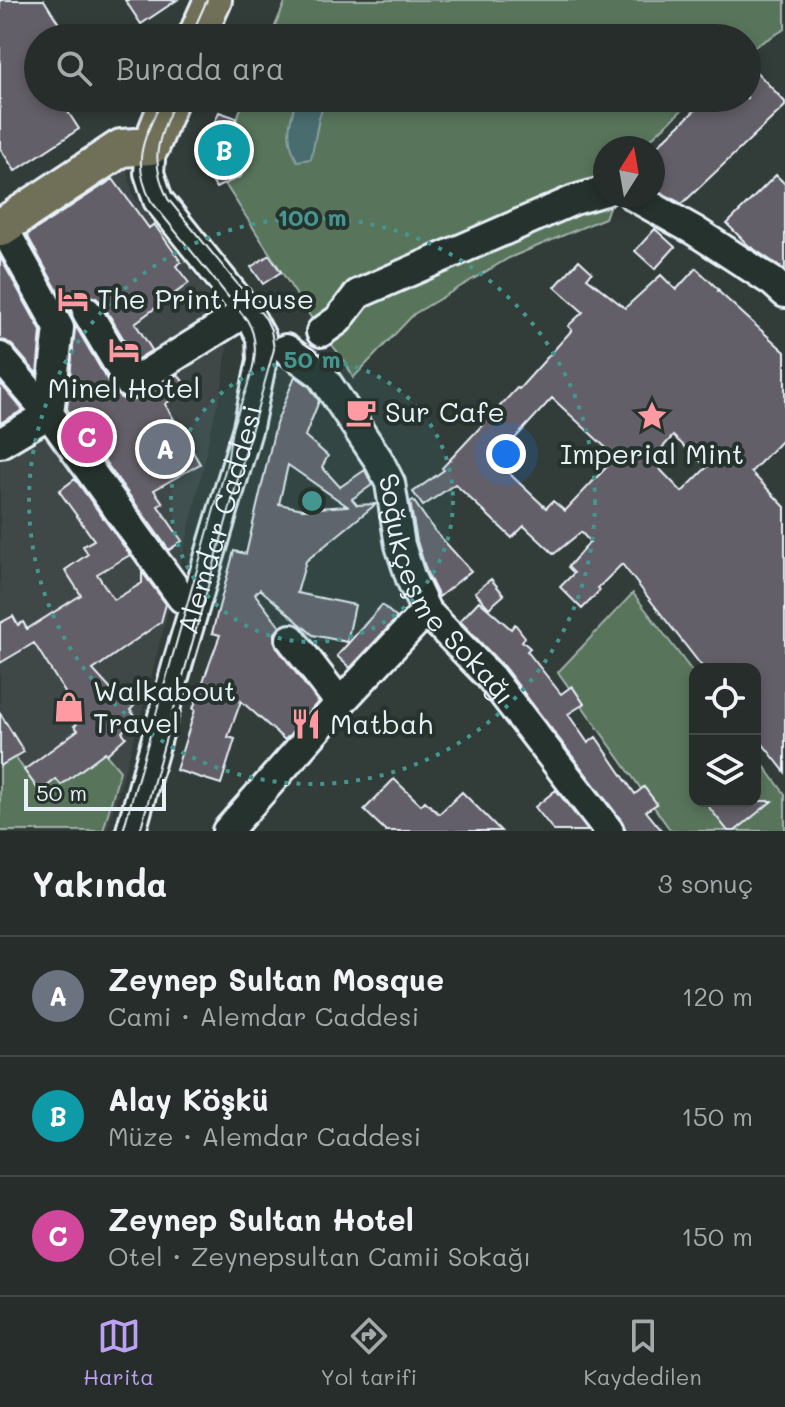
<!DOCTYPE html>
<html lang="tr">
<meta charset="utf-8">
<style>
body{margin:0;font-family:Mali,sans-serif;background:#2e3533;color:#f1f3f6}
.controls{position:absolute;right:24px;bottom:24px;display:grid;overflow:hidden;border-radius:16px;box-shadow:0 4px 12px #0003}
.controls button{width:72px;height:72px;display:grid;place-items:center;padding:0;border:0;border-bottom:2px solid #424947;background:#262d2b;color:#f1f3f6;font:40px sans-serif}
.compass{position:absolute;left:593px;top:136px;width:72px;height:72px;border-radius:50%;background:#262d2b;box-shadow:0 4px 12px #0003;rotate:11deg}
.scale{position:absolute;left:24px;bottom:20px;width:142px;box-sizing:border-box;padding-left:8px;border:4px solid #e8f1f8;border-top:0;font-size:22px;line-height:28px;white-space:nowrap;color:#e8f1f8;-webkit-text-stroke:6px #26332d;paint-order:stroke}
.you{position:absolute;left:506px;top:454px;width:28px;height:28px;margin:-20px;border:6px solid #fff;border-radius:50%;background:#1a73e8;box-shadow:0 0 0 12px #1a73e833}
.badge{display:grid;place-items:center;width:52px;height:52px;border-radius:50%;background:#bca0f2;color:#fff;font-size:26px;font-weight:700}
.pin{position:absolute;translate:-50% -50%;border:4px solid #fff;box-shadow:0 2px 8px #0006}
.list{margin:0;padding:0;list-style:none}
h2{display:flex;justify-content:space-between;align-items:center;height:104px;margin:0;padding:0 32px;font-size:34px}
h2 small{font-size:26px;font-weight:400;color:#a4a8a9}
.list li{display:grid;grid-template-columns:52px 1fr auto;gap:24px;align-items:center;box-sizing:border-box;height:120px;padding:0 32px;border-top:2px solid #424947}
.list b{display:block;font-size:30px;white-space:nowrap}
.list p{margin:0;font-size:26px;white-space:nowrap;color:#a4a8a9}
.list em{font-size:26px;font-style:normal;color:#a4a8a9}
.icon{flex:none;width:44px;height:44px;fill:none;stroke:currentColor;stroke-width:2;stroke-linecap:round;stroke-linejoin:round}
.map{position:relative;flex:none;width:785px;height:831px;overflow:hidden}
.search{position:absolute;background:#262d2b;box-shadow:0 4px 12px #0003;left:24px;right:24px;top:24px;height:88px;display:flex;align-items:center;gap:20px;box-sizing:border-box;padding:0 28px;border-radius:44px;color:#a4a8a9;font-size:30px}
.sheet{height:464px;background:#262d2b}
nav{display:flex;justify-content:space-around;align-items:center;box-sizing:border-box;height:112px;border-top:2px solid #424947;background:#262d2b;font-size:22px;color:#a4a8a9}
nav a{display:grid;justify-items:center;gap:4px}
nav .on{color:#bca0f2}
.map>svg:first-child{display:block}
.built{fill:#414647}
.green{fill:#58745b;stroke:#a0b2aa;stroke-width:2}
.water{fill:#486c6e;stroke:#88a1a5;stroke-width:2}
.building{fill:#645e68;stroke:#e8f1f8;stroke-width:2;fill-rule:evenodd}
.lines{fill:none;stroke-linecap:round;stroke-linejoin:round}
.minor-casing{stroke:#e8f1f8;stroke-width:34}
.major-casing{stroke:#e8f1f8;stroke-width:42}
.minor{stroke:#26332d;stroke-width:28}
.major{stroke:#706f59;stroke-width:36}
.tram{stroke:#e8f1f8;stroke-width:2}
.ring{fill:none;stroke:#459590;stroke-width:4;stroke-dasharray:4 8}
.labels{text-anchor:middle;stroke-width:8;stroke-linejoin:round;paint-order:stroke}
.poi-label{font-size:28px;fill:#e8f1f8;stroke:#26332d;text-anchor:start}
.street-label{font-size:28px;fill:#e8f1f8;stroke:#26332d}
.centre{fill:#459590;stroke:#26332d;stroke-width:4}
.ring-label{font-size:24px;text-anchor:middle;font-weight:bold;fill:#459590;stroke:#26332d;stroke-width:8;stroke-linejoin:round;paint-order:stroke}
</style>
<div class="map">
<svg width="785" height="831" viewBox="0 0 785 831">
<rect width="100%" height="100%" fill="#323c39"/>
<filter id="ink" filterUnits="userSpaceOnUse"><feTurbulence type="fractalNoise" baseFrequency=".0125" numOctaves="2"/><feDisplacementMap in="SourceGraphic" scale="16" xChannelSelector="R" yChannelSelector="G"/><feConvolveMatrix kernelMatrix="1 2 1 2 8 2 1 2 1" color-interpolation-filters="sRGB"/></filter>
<g filter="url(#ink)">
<path class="built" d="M 124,157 L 133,195 L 218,305 L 228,339 L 222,390 L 215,412 L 192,517 L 146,698 L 107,831 L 0,831 L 0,237 Z"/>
<path class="green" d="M 286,0 L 785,0 L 785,29 L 747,51 L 747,38 L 270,38 Z
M 245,98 L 695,98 L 641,148 L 605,148 L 605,196 L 613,196 L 605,218 L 509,258 L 414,314 L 353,378 L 346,363 L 312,319 L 225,184 L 241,176 C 249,156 250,146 231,133 Z
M 633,593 L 695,675 L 695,801 L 755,801 L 755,754 L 785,794 L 785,831 L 671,831 L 558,672 Z
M 98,745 L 120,771 L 103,831 L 0,831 L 0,766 L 15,757 L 40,791 L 56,779 L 61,784 Z"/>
<path class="water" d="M 293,98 L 326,98 L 319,118 L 311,159 L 297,161 C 290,146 287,135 291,119 C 293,111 295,106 293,98 Z"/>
<path class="building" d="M 0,0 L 44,0 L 68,38 L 38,38 L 38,98 L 59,98 L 79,129 L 15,171 L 0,148 Z
M 125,0 L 177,0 L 141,24 Z
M 747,62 L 785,102 L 785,106 L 682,204 L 653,188 L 653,150 L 708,98 L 747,98 Z
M 219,112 L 237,118 L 231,133 L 241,140 L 247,152 L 246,164 L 241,176 L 216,188 L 209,176 L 213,171 L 213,158 L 204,150 L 193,149 L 201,131 L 209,135 Z
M 776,175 L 785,184 L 785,270 L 748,245 L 727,224 Z
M 113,179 L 149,228 L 154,224 L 181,262 L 176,266 L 189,283 L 135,323 L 152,350 L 136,360 L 102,303 L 96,298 L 86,295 L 78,298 L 72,304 L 70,313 L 27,235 Z
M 655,229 L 675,247 L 655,269 L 635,251 Z
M 269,255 L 281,272 L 263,284 L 251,267 Z
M 0,257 L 41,331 L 37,374 L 13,346 L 6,341 L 0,340 Z
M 579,260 L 592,272 L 587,278 L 625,308 L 661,275 L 676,290 L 696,268 L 719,290 L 718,291 L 785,352 L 785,437 L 751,472 L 785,507 L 785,772 L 755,734 L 755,669 L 704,669 L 622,564 L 598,588 L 600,590 L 582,609 L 560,587 L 574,573 L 568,567 L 590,542 L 581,532 L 554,554 L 524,526 L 512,538 L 455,484 L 423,506 L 413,492 L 444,470 L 442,468 L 517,388 L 519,389 L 572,330 L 568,326 L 583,312 L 555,287 ZM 552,398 L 616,457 L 565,511 L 553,501 L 546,508 L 495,460 ZM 673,436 L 707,467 L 682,492 L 651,460 Z
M 75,325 L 115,393 L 121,398 L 130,401 L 138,399 L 178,374 L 188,389 L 165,404 L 200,464 L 154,490 L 163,503 L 158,506 L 182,541 L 169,550 L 67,409 Z
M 295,376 L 309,386 L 319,401 L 305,436 L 328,456 L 322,467 L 340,487 L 365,470 L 372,485 L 352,499 L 357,505 L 376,504 L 306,561 L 297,593 L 355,605 L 347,642 L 313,635 L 260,589 L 255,594 L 280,627 L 275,633 L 274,640 L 278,649 L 318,702 L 285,740 L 241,701 L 228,737 L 235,739 L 221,784 L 176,770 L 195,710 L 193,709 L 220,635 L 212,633 L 234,551 L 246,554 L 276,424 ZM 288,465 L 347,506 L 303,509 L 279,504 Z
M 0,383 L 23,410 L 0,423 Z
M 75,479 L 130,555 L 97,574 L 114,600 L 142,583 L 142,572 L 166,604 L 161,622 L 93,670 L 113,692 L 118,688 L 134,706 L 130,710 L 136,717 L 122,732 L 126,737 L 107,754 L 105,752 L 61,785 L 56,779 L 40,792 L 24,770 L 78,730 L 74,726 L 77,724 L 67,713 L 74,707 L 34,643 L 0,663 L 0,623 L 13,616 L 18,625 L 23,622 L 27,629 L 81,595 L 65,570 L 88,554 L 83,546 L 94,540 L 59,491 Z
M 413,500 L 434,530 L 471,571 L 439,597 L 427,573 L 417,541 L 410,502 Z
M 491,579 L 504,595 L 489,608 L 475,592 Z
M 479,601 L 511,629 L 515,624 L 525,637 L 522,641 L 530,648 L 527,651 L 561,694 L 572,686 L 584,704 L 568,714 L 588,743 L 596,737 L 635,794 L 644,787 L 657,804 L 646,811 L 662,831 L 626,831 L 622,821 L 504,667 L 460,621 Z
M 382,605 L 397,618 L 350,668 L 337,656 Z
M 0,713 L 24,752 L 0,766 Z
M 394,779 L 421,805 L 425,801 L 439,814 L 462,792 L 501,831 L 386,831 L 364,810 Z
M 556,790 L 588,831 L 554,831 L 535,807 Z
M 704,801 L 772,801 L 735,831 L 728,831 Z"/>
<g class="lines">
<g class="minor-casing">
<g id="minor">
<path d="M 633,196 L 695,231 L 773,282 L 785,293"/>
<path d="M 0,222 L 59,328 L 49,414 L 182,598"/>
<path d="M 87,312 L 130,384 L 247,311"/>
<path d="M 321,332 L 338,320 L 358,294 L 574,200 L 605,191"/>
<path id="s1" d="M 286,349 L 321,374 L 378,459 L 390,483 L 400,545 L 411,579 L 426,611 L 491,678 L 609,831"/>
<path d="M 0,357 L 49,414 L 0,443"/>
<path d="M 291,639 L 340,703"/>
<path id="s2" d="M 131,831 L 179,659 L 248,427 L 262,360 L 261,337 L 247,311 L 158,200 L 149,173 L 151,146"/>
<path d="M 227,831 L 340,703 L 426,611"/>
</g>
</g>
<g class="major-casing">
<path id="major" d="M 196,38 L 213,0
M 0,228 L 121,148 L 151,146 L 170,98"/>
</g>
<use href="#minor" class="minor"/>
<use href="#major" class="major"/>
<path class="tram" d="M 190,38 L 207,0
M 123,831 L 226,467 C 230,452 229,437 234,423 C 244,392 267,352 247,320 L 151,201 C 130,159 145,137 163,98
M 140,831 L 274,349 L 271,330 L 266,319 L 168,199 C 148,158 159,138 176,98"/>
</g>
</g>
<circle cx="312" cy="501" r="141" fill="#459590" fill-opacity=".12"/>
<g class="ring">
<circle cx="312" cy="501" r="141"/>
<circle cx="312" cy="501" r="283"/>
</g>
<defs>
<g id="hotel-bare" transform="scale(2.4)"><path d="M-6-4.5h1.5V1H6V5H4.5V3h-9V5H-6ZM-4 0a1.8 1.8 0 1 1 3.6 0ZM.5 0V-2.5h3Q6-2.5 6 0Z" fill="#ff9aa2" stroke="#26332d" stroke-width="2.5" paint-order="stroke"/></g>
<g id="cafe-bare" transform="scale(2.4)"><path d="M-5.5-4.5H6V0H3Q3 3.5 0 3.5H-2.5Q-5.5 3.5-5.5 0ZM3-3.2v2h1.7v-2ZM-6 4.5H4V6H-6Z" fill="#ff9aa2" stroke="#26332d" stroke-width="2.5" paint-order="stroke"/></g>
<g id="sight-bare" transform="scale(2.4)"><path d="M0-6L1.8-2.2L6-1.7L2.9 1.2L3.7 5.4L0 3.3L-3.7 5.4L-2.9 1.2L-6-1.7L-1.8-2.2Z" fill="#ff9aa2" stroke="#26332d" stroke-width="2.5" paint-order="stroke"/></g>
<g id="shop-bare" transform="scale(2.4)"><path d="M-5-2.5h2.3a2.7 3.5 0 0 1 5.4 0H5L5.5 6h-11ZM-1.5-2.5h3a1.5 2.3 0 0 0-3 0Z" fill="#ff9aa2" stroke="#26332d" stroke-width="2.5" paint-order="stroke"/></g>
<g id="restaurant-bare" transform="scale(2.4)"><path d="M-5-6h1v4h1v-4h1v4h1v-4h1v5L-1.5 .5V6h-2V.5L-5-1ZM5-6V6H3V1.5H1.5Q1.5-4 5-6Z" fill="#ff9aa2" stroke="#26332d" stroke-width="2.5" paint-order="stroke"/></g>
</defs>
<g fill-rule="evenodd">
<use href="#hotel-bare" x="73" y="299"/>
<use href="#hotel-bare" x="124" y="350"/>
<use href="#cafe-bare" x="361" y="412"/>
<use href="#sight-bare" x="652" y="416"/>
<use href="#shop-bare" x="69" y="707"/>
<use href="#restaurant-bare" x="306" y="724"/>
</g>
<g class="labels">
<g class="poi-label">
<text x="97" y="309">The Print House</text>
<text x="124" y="398" text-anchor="middle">Minel Hotel</text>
<text x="385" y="422">Sur Cafe</text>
<text x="652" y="464" text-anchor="middle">Imperial Mint</text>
<text x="93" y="701">Walkabout<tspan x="93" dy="32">Travel</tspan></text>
<text x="330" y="734">Matbah</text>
</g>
<g class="street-label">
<text dy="10" stroke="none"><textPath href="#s2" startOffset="324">Alemdar Caddesi</textPath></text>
<text dy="10" stroke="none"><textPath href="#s1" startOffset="296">Soğukçeşme Sokağı</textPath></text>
</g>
</g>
<circle cx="312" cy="501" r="12" class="centre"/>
<g class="ring-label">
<text x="312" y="226">100 m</text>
<text x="312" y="368">50 m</text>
</g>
</svg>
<div class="controls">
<button><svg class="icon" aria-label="locate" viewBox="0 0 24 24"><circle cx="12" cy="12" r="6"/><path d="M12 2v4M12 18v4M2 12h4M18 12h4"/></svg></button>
<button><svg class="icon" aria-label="layers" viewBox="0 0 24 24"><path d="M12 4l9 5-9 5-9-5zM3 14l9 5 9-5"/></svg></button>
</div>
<svg class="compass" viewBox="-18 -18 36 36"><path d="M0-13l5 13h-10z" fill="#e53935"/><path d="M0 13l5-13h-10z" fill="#a4a8a9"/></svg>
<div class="scale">50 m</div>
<div class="you"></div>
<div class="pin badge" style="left:165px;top:449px;background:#6b7280">A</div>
<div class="pin badge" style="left:224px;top:150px;background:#0f9aa8">B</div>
<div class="pin badge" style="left:87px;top:437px;background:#d1479c">C</div>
<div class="search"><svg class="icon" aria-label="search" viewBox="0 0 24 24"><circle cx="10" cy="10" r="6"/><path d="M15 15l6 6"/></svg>Burada ara</div>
</div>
<section class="sheet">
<h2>Yakında<small>3 sonuç</small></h2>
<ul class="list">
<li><span class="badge" style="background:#6b7280">A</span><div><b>Zeynep Sultan Mosque</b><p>Cami · Alemdar Caddesi</p></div><em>120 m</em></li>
<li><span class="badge" style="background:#0f9aa8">B</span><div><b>Alay Köşkü</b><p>Müze · Alemdar Caddesi</p></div><em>150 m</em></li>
<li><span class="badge" style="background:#d1479c">C</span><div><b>Zeynep Sultan Hotel</b><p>Otel · Zeynepsultan Camii Sokağı</p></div><em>150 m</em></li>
</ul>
</section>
<nav>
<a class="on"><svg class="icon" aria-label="map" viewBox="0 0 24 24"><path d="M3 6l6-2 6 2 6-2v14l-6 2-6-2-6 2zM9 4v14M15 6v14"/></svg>Harita</a>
<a><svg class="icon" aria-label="directions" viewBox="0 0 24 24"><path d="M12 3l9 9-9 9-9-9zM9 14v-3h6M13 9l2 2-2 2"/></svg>Yol tarifi</a>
<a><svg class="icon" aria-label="saved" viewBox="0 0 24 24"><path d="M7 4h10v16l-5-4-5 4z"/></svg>Kaydedilen</a>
</nav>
